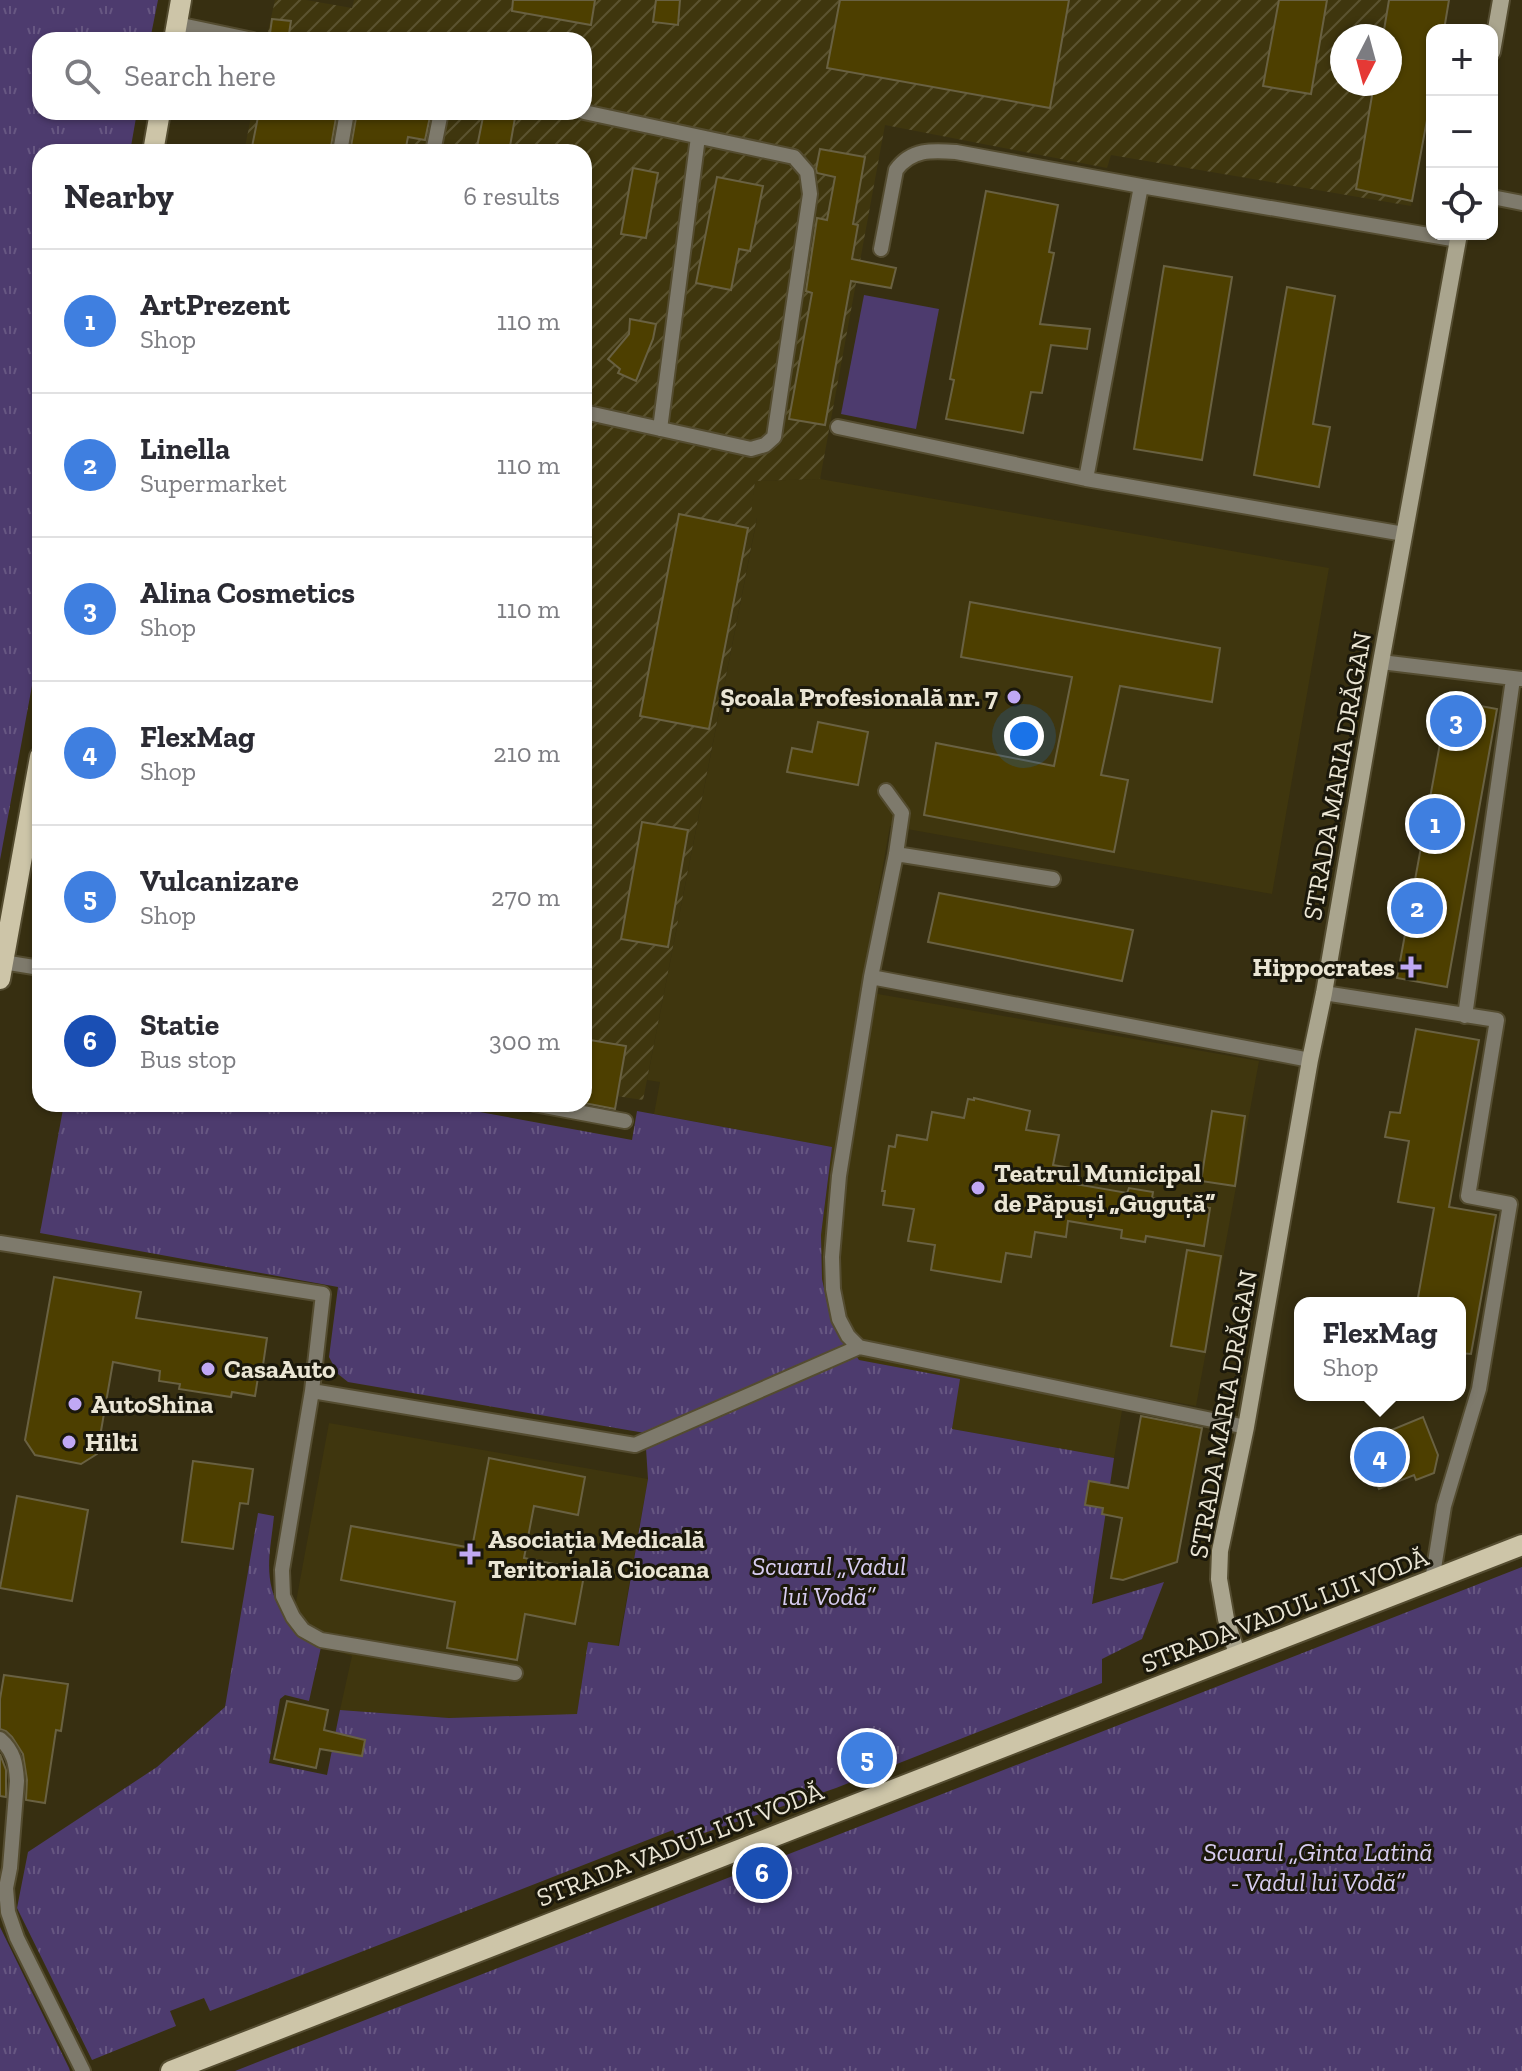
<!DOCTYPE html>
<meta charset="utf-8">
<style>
body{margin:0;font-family:"Zilla Slab",serif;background:#f7f7f7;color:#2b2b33}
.controls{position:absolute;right:24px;top:24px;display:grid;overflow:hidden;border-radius:16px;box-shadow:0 2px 6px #0004}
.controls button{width:72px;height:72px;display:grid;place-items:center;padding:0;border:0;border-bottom:2px solid #e1e1e2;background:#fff;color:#2b2b33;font:40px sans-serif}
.compass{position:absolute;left:1330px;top:24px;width:72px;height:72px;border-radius:50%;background:#fff;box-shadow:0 2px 6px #0004;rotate:186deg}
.you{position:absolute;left:1024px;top:736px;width:28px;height:28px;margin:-20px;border:6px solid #fff;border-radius:50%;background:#1a73e8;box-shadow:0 0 0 12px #1a73e833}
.badge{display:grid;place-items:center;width:52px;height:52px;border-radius:50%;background:#ea580c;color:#fff;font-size:26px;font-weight:700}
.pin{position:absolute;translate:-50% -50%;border:4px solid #fff;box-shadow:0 2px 8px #0006}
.popup{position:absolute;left:1294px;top:1297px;width:172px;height:104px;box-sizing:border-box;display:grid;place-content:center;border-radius:16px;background:#fff;filter:drop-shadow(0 2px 6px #0005);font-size:26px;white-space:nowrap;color:#7c7c81}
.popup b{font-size:30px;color:#2b2b33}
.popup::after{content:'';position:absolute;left:50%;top:100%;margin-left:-16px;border:16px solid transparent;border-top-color:#fff}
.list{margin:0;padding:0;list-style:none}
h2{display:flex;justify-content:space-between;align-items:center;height:104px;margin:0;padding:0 32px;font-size:34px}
h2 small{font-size:26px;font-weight:400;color:#7c7c81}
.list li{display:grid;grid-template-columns:52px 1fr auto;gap:24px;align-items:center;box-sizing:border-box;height:144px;padding:0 32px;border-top:2px solid #e1e1e2}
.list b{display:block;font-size:30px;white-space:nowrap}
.list p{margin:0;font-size:26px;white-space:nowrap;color:#7c7c81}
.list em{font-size:26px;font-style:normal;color:#7c7c81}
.icon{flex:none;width:44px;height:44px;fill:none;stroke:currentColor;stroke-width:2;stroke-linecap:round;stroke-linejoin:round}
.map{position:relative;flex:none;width:1522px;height:2071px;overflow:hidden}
.search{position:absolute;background:#fff;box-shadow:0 2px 6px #0004;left:32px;top:32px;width:560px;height:88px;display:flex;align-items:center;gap:20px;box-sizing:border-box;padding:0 28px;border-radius:24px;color:#7c7c81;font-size:30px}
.panel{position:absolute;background:#fff;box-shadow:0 2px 6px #0004;left:32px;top:144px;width:560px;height:968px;border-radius:24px}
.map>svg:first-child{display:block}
.built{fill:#3f360e}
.industrial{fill:url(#industrial-furrows);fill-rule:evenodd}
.grass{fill:url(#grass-tufts)}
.pitch{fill:#4d3b6e}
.building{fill:#4d3f00;stroke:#696142;stroke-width:2}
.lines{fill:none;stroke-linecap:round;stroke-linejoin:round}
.lane-casing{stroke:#544c30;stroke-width:18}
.secondary-casing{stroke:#544c30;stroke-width:20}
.primary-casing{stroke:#544c30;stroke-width:24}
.lane{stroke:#7e7a6c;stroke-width:14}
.secondary{stroke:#aaa58e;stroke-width:16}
.primary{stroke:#cdc5a8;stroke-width:20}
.poi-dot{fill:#c0a8f4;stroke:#1b180b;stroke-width:3}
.labels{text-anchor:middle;stroke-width:6;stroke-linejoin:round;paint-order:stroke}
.poi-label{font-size:26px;font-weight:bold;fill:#eae5d4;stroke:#1b180b;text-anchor:start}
.street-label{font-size:26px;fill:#eae5d4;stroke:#1b180b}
.park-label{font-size:26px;font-style:italic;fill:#d7ccf1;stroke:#1b180b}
</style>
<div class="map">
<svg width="1522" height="2071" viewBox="0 0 1522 2071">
<defs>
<pattern id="industrial-furrows" width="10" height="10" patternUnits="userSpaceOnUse" patternTransform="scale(2)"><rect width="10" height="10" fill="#3f360e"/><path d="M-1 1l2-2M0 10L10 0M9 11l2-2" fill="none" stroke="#5b5330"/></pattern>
<pattern id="grass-tufts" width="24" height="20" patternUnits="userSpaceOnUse" patternTransform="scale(2)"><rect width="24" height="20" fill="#4d3b6e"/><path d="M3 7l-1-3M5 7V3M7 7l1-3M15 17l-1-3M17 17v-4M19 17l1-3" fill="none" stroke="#675782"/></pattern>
</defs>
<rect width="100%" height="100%" fill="#372f11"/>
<path class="built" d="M 820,479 L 1329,568 L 1272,894 L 890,826 L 861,991 L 1259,1061 L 1196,1406 L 1125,1393 L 1114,1458 L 952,1429 L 959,1379 L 859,1360 L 830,1316 L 822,1279 L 821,1235 L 832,1147 L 654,1114 L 660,1082 L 647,1080 L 757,518 L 750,516 L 755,481 Z
M 329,1423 L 648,1479 L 618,1647 L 588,1642 L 577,1715 L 449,1718 L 340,1710 L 352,1656 L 312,1644 L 291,1629 Z"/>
<path class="industrial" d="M 275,0 L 306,0 L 352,8 L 354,0 L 1449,0 L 1444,30 L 1432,30 L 1432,93 L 1411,206 L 1111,155 L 1107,168 L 885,125 L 820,479 L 755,481 L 751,515 L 757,517 L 643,1100 L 616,1096 L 584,1101 L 584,152 L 244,152 L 252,112 L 584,112 L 584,40 L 266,40 ZM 1342,36 L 1390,36 L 1390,84 L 1342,84 Z"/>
<path class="grass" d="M 0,0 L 158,0 L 150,40 L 40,40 L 40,112 L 137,112 L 130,152 L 40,152 L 40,642 L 0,860 Z
M 64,1104 L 436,1104 L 632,1140 L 637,1111 L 832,1147 L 821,1235 L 822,1279 L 830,1316 L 859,1360 L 960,1379 L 952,1429 L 1114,1458 L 1092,1604 L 1164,1582 L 1142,1639 L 1102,1659 L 1102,1683 L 836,1788 L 678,1842 L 673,1830 L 210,2011 L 204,1998 L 170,2011 L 176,2026 L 92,2060 L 17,1908 L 28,1852 L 157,1767 L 225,1707 L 258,1513 L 274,1516 C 270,1555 262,1579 283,1615 C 292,1630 304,1642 321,1647 L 309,1701 L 285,1695 L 280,1699 L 269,1763 L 327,1775 L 340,1710 L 449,1718 L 577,1714 L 588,1642 L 619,1646 L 648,1479 L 645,1433 L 348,1382 L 338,1374 L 329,1357 L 338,1287 L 40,1233 Z
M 1522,1567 L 1522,2071 L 235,2071 Z
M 0,1927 L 69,2068 L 70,2071 L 0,2071 Z"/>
<path class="pitch" d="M 864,295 L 939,309 L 916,429 L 841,414 Z"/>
<path class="building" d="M 513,0 L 595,0 L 591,25 L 512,11 Z
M 656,0 L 680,0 L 678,25 L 653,22 Z
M 840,0 L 1069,0 L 1050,108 L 827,68 Z
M 1279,0 L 1327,0 L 1311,94 L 1263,86 Z
M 1389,0 L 1449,0 L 1444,30 L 1432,30 L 1432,93 L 1412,201 L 1356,189 L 1374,84 L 1390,84 L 1390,36 L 1383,36 Z
M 272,19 L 291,21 L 288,40 L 269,40 Z
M 259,112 L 337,112 L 330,152 L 251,152 Z
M 357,112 L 431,112 L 425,140 L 408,137 L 405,152 L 350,152 Z
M 484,112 L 516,112 L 509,152 L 476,152 Z
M 820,149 L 865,157 L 853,224 L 858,225 L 852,259 L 896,268 L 891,288 L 851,281 L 825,425 L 789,419 L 812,293 L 806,291 L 817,218 L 827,220 L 835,177 L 817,173 L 816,169 Z
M 633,168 L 658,173 L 646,238 L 621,234 Z
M 717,177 L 763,186 L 750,251 L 739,249 L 731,290 L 696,283 Z
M 986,191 L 1058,205 L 1049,252 L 1054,253 L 1040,324 L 1090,329 L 1087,349 L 1051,345 L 1042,393 L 1031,392 L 1023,433 L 946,419 L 954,380 L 950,379 Z
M 1164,266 L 1232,277 L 1202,460 L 1134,449 Z
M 1287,287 L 1335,296 L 1313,424 L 1330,427 L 1319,487 L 1254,475 Z
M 630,319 L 656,324 L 653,339 L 636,381 L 618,373 L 620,369 L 608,359 L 629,334 Z
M 679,514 L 748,528 L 709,729 L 640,716 Z
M 970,602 L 1220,648 L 1212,702 L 1120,686 L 1101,775 L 1128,780 L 1114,852 L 924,815 L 936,743 L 1054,766 L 1072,677 L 961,657 Z
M 1448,700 L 1497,709 L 1447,987 L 1397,978 Z
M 818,722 L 868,732 L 858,785 L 787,772 L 792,748 L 812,752 Z
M 642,822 L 688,830 L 668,947 L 621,939 Z
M 939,893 L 1133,930 L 1122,981 L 928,942 Z
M 1416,1029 L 1479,1040 L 1449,1207 L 1496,1215 L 1471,1354 L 1460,1353 L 1460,1303 L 1417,1303 L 1434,1208 L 1398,1202 L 1409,1141 L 1385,1137 L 1390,1112 L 1400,1113 Z
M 584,1039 L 626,1046 L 615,1109 L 584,1103 Z
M 974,1098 L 1030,1111 L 1026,1130 L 1059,1135 L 1053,1165 L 1077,1169 L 1075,1184 L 1127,1193 L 1129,1188 L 1153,1192 L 1152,1198 L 1210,1208 L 1204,1246 L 1146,1236 L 1145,1242 L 1121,1238 L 1122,1230 L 1068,1221 L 1066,1237 L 1035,1232 L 1031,1257 L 1006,1253 L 1001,1282 L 931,1270 L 935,1245 L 908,1241 L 914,1209 L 883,1205 L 885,1191 L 882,1191 L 889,1146 L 895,1147 L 897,1135 L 927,1140 L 932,1112 L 964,1118 L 968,1099 L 974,1100 Z
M 1212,1111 L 1245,1116 L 1235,1186 L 1201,1181 Z
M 1187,1250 L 1221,1256 L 1205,1352 L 1171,1346 Z
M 54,1277 L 141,1292 L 136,1318 L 267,1338 L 262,1372 L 259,1371 L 255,1396 L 232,1392 L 231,1397 L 179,1389 L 180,1384 L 159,1381 L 160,1371 L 113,1362 L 97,1454 L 81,1464 L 35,1455 L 25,1440 Z
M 1141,1416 L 1202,1428 L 1177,1562 L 1123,1580 L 1111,1578 L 1122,1518 L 1102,1514 L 1103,1508 L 1085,1505 L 1089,1481 L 1128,1488 Z
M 1423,1417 L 1438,1455 L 1434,1473 L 1416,1480 L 1414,1475 L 1379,1489 L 1360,1443 Z
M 489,1458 L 585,1477 L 578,1515 L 534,1506 L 524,1558 L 585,1570 L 575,1624 L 525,1614 L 517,1660 L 447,1648 L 455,1602 L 341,1580 L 351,1526 L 472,1548 Z
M 193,1461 L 253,1469 L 248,1504 L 240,1503 L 233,1549 L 182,1542 Z
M 17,1496 L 88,1510 L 72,1601 L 0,1588 Z
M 4,1675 L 68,1684 L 61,1731 L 56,1730 L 45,1803 L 26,1800 L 27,1780 L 23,1754 L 12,1737 L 6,1731 L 0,1729 L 0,1699 Z
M 287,1701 L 328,1710 L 324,1730 L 365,1740 L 362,1756 L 320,1749 L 316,1768 L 274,1759 Z
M 0,1754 L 6,1770 L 6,1797 L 0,1796 Z"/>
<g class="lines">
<g class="lane-casing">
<path id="lane" d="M 177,24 L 253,40
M 584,112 L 794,157 L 807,172 L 810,194 L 774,437 L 765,445 L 751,449 L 584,412
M 340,152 L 347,112
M 433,152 L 441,112
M 1492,197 L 1522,203
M 881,249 L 896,170 C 911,149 932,150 956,152 L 1141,186
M 838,427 L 1086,479 L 1404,534
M 660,429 L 698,137
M 1086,479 L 1141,186 L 1458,240
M 1381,662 L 1522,679
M 896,854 L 1053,879
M 3,962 L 40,968
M 871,977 L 896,854 L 902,813 L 886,791
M 1324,993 L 1497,1020 L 1468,1196 L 1510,1204 L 1479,1389 L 1444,1506 L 1432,1581
M 1465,1016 L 1513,679
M 534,1104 L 625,1121
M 0,1243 L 323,1294 L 312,1391 L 282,1570 L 283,1596 L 293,1617 L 303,1630 L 321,1640 L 515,1673
M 859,1347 L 848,1336 L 839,1319 L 833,1289 L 832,1257 L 839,1176 L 871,977 L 1310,1060
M 312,1391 L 635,1445 L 859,1347 L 1246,1427
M 0,1739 C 14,1751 16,1764 17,1781 L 10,1868 L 6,1888 L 8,1912 L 17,1938 L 83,2071"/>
</g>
<g class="secondary-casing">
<path id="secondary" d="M 1492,52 L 1501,0
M 1238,1657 L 1226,1619 L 1219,1579 L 1220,1551 L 1246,1427 L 1310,1060 L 1324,993 L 1381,662 L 1459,234"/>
</g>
<g class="primary-casing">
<path id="primary" d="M 174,40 L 181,0
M 153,152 L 160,112
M 0,979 L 40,757
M 171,2071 L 1522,1545"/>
</g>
<use href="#lane" class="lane"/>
<use href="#secondary" class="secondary"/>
<use href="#primary" class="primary"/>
</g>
<g class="poi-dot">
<circle cx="1014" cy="697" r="8"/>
<path d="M1407 955h8v8h8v8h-8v8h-8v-8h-8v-8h8z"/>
<circle cx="978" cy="1188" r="8"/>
<circle cx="208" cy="1369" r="8"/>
<circle cx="75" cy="1404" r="8"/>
<circle cx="69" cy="1442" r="8"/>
<path d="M466 1542h8v8h8v8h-8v8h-8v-8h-8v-8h8z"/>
</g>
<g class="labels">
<g class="poi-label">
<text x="998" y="706" text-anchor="end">Școala Profesională nr. 7</text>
<text x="1395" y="976" text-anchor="end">Hippocrates</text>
<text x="994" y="1182">Teatrul Municipal<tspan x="994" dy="30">de Păpuși „Guguță”</tspan></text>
<text x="224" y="1378">CasaAuto</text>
<text x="91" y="1413">AutoShina</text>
<text x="85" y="1451">Hilti</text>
<text x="488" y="1548">Asociația Medicală<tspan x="488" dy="30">Teritorială Ciocana</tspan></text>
</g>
<g class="street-label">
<text transform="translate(1337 776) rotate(-80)" y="9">STRADA MARIA DRĂGAN</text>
<text transform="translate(1223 1414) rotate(-80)" y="9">STRADA MARIA DRĂGAN</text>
<text transform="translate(1285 1610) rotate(-21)" y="9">STRADA VADUL LUI VODĂ</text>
<text transform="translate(680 1844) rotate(-21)" y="9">STRADA VADUL LUI VODĂ</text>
</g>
<g class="park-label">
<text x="829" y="1575">Scuarul „Vadul<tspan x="829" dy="30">lui Vodă”</tspan></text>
<text x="1318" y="1861">Scuarul „Ginta Latină<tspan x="1318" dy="30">- Vadul lui Vodă”</tspan></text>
</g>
</g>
</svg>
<div class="controls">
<button>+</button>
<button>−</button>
<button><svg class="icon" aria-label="locate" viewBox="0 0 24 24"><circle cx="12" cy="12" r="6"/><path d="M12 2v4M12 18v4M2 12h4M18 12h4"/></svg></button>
</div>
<svg class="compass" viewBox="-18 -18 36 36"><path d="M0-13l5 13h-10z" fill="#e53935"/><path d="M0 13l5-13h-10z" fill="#7c7c81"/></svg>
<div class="you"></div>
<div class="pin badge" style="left:1435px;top:824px;background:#3f7fe0">1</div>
<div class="pin badge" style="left:1417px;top:908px;background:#3f7fe0">2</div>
<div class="pin badge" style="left:1456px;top:721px;background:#3f7fe0">3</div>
<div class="pin badge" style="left:1380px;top:1457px;background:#3f7fe0">4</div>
<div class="popup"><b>FlexMag</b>Shop</div>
<div class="pin badge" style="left:867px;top:1758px;background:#3f7fe0">5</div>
<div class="pin badge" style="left:762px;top:1873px;background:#1a4fb4">6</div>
<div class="search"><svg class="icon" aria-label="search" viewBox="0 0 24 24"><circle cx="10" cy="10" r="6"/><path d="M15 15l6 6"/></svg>Search here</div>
<section class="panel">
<h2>Nearby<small>6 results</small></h2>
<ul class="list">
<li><span class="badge" style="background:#3f7fe0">1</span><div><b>ArtPrezent</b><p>Shop</p></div><em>110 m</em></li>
<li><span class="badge" style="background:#3f7fe0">2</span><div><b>Linella</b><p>Supermarket</p></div><em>110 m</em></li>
<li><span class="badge" style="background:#3f7fe0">3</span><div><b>Alina Cosmetics</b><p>Shop</p></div><em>110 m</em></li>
<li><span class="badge" style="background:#3f7fe0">4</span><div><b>FlexMag</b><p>Shop</p></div><em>210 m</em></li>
<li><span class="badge" style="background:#3f7fe0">5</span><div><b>Vulcanizare</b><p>Shop</p></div><em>270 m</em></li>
<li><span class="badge" style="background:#1a4fb4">6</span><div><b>Statie</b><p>Bus stop</p></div><em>300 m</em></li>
</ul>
</section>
</div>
